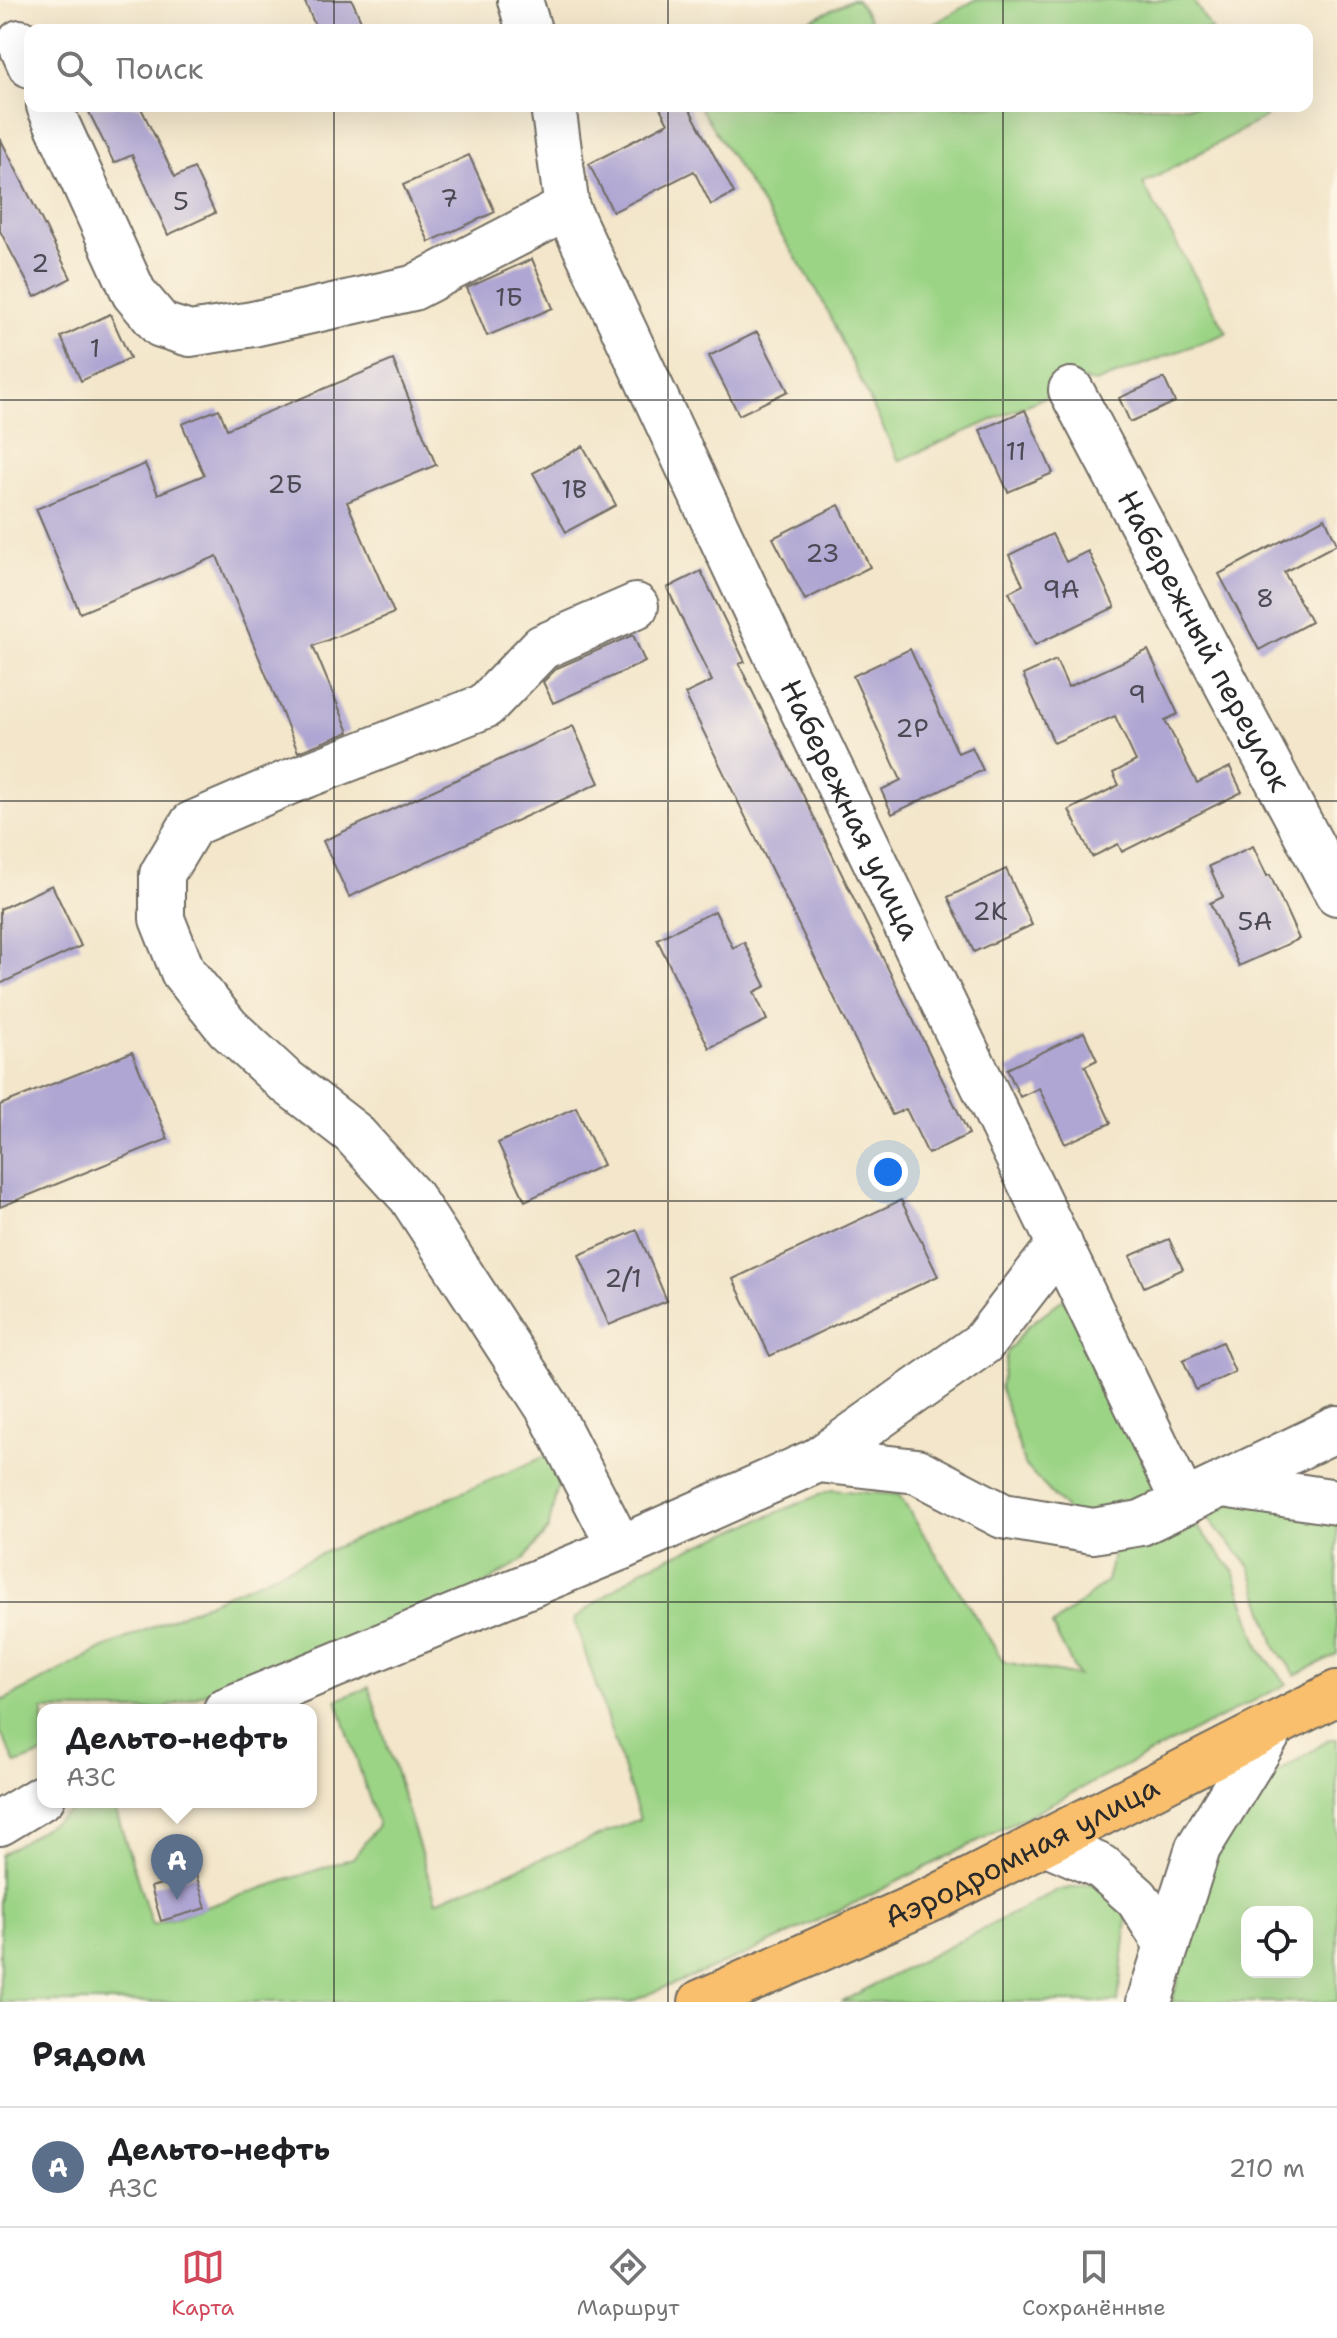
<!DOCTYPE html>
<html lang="ru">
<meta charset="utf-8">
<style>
body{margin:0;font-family:"Shantell Sans",sans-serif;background:#f6f6f6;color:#202124}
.controls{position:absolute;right:24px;bottom:24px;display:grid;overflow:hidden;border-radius:16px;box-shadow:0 8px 32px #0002}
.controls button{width:72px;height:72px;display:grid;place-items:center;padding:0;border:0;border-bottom:2px solid #e0e0e0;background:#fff;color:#202124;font:40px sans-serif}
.you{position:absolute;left:888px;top:1172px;width:28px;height:28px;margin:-20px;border:6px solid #fff;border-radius:50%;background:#1a73e8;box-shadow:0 0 0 12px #1a73e833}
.badge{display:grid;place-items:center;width:52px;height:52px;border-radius:50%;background:#d1495b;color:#fff;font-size:26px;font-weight:700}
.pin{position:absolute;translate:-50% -66px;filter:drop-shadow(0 2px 4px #0008)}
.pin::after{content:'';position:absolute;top:42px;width:28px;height:24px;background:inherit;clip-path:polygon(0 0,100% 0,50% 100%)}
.popup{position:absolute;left:37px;top:1704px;width:280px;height:104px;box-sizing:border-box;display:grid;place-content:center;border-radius:16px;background:#fff;filter:drop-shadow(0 2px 6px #0005);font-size:26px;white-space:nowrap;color:#757577}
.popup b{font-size:30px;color:#202124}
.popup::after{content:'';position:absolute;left:50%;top:100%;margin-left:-16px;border:16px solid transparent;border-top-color:#fff}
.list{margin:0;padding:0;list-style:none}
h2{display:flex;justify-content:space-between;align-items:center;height:104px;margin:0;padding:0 32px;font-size:34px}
h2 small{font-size:26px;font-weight:400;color:#757577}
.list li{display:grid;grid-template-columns:52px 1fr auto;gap:24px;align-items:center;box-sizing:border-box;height:120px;padding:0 32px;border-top:2px solid #e0e0e0}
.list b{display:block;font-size:30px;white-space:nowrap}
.list p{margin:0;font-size:26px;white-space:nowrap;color:#757577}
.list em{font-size:26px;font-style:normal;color:#757577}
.icon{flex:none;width:44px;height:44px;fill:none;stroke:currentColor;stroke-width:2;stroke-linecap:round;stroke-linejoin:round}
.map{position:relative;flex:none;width:1337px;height:2002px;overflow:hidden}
.search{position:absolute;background:#fff;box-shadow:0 8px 32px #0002;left:24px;right:24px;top:24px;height:88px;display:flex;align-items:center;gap:20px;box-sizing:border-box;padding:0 28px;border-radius:16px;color:#757577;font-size:30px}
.sheet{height:224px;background:#fff}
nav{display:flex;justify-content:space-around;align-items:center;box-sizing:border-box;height:112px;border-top:2px solid #e0e0e0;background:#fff;font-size:22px;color:#757577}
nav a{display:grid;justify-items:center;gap:4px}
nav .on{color:#d1495b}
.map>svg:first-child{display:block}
.green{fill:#9cd486;stroke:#648058;stroke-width:2;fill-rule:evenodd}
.building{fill:#afa6d3}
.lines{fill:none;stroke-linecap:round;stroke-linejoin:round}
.minor-casing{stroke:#716c63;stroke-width:48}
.major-casing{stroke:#716c63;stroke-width:48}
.minor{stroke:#fff;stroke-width:44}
.major{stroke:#f9bf6d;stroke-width:44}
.grid{fill:none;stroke:#2b2b2b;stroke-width:2;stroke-opacity:0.55}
.labels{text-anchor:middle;stroke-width:7;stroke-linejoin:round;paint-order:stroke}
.number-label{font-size:26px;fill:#4c4a55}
.street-label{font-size:30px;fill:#2b2b2b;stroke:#fcf5e5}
</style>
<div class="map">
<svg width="1337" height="2002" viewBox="0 0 1337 2002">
<rect width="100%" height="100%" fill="#fcf5e5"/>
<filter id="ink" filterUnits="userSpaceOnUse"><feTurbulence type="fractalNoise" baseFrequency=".0125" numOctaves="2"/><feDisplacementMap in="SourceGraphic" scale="16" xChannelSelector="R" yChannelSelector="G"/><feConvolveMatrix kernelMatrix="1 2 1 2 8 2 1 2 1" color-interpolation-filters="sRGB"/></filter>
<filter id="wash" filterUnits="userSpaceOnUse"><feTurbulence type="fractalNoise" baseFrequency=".006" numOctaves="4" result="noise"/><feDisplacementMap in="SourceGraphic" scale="32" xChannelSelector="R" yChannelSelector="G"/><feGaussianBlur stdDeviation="1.8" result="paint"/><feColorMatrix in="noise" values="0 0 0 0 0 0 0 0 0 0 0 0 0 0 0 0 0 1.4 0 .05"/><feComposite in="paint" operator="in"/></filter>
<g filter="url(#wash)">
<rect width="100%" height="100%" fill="#f3e6ca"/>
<path class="green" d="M 851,0 L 857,0 L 877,30 L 790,30 Z
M 975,0 L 1193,0 L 1212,30 L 924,30 Z
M 699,106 L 1259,106 L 1266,117 L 1143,184 L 1227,333 L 1095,383 L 1077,379 L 1045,397 L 899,461 L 819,294 Z
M 1064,1298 L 1164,1505 L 1071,1515 L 1025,1465 L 1000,1387 L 1007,1352 L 1028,1326 Z
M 555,1452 L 559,1480 L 548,1530 L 524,1559 L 464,1597 L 160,1710 L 43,1710 L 43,1754 L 16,1764 L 0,1731 L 0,1702 L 104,1648 Z
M 831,1490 L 899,1495 L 1004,1662 L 1078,1676 L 1052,1626 L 1107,1581 L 1115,1549 L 1190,1518 L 1234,1571 L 1260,1650 L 1287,1684 L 867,1897 L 749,1953 L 630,2002 L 0,2002 L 0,1855 L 86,1802 L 113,1802 L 152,1925 L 353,1858 L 378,1825 L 337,1700 L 369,1687 L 436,1901 L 640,1819 L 574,1619 L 644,1568 Z
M 1243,1499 L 1337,1511 L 1337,1654 L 1296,1675 L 1276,1648 L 1250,1567 L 1204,1514 Z
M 1330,1739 L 1337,1739 L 1337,2002 L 1172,2002 L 1211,1853 L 1267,1780 ZM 1247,1912 L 1307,1912 L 1307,1972 L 1247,1972 Z
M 1093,1883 L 1128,1910 L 1118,2002 L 841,2002 L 1056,1891 Z"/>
<g id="blocks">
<path class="building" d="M 304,0 L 352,0 L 365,30 L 317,30 Z
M 86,106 L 140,106 L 175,177 L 194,168 L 215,213 L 168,235 L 132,155 L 114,163 Z
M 659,106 L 688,106 L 734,193 L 711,205 L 694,171 L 613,212 L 589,164 L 668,123 Z
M 0,138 L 71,278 L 35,297 L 0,231 Z
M 469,155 L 495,212 L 429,242 L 403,185 Z
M 532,259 L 553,308 L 487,336 L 467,288 Z
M 110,314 L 130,358 L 81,381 L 61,337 Z
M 757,332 L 788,391 L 739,415 L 709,356 Z
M 393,360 L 436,465 L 347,502 L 394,613 L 313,646 L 349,732 L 298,752 L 217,556 L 80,613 L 36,509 L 145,464 L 158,494 L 204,475 L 182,424 L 219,409 L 227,429 Z
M 1164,378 L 1175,402 L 1130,422 L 1119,398 Z
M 1025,410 L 1053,473 L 1008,492 L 980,430 Z
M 583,446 L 616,505 L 566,532 L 533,473 Z
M 839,505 L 870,567 L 805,600 L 773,538 Z
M 1325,518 L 1337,544 L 1284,572 L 1311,622 L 1259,650 L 1219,574 Z
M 1052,534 L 1066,562 L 1088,551 L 1115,607 L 1035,645 L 1009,592 L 1023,585 L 1009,555 Z
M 701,571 L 745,662 L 739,664 L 969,1134 L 928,1154 L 906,1109 L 892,1115 L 685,694 L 712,681 L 667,588 Z
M 633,635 L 645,662 L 553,703 L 543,682 L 557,668 Z
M 910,649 L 958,753 L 972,747 L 983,770 L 892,814 L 881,790 L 901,780 L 853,676 Z
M 1148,650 L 1178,714 L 1165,720 L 1197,783 L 1230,767 L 1242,792 L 1122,852 L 1118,844 L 1092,857 L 1069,810 L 1119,785 L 1113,773 L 1136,761 L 1115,716 L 1054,743 L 1023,675 L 1056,660 L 1068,687 Z
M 573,726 L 599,783 L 349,897 L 323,841 Z
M 1253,846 L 1267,876 L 1270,875 L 1299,939 L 1239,966 L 1210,903 L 1223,897 L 1209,866 Z
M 1006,869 L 1032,925 L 974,952 L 948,897 Z
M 52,885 L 81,946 L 0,984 L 0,909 Z
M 715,911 L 733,948 L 744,942 L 766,986 L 754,992 L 767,1020 L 709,1048 L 657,939 Z
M 1084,1032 L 1097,1060 L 1085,1066 L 1111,1123 L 1065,1144 L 1039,1088 L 1020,1097 L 1007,1069 Z
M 132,1052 L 168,1139 L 0,1207 L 0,1105 Z
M 576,1107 L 603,1165 L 525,1201 L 498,1143 Z
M 901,1200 L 938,1276 L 770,1356 L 733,1279 Z
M 637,1230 L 667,1301 L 609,1325 L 579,1255 Z
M 1169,1239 L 1183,1269 L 1144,1287 L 1130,1256 Z
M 1222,1342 L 1235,1372 L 1196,1390 L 1183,1360 Z
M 196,1874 L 206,1908 L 161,1921 L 151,1887 Z"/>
</g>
</g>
<g filter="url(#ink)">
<use href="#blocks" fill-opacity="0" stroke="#716c63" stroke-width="2"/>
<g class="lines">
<g class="minor-casing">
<g id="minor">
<path d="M 520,0 L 529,30"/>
<path d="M 20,42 L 30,65"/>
<path d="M 49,106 L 134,293 L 161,325 L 190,334 L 253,324 L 413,288 L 567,208"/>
<path id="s1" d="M 553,106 L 567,208 L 786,676 L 1184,1503"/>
<path id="s2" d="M 1071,390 L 1337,893"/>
<path d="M 818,1460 L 983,1343 L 1060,1244"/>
<path d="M 1223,1485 L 1337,1502"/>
<path d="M 620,1548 L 548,1408 L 411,1197 L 353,1133 L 282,1078 L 228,1028 L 183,972 L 162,919 L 162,874 L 192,824 L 287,783 L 485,706 L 542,647 L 636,606"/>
<path d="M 226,1710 L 620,1548 L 818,1460 L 917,1471 L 1003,1516 L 1093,1531 L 1141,1523 L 1337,1429"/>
<path d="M 0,1823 L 43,1797"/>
<path d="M 1045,1842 L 1102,1867 L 1137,1898 L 1167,1945"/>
<path d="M 1149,2002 L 1198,1848 L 1274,1725"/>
</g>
</g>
<g class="major-casing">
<g id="major">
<path id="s3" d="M 701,2002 L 937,1897 L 1337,1693"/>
</g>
</g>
<use href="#minor" class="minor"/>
<use href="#major" class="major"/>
</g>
</g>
<path class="grid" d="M 334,0 L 334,30M 668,0 L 668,30M 1003,0 L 1003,30M 334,106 L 334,2002M 668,106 L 668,2002M 1003,106 L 1003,2002M 0,400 L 1337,400M 0,801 L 1337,801M 0,1201 L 1337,1201M 0,1602 L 1337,1602"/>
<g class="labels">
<g class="number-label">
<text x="449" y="207">7</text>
<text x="181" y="210">5</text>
<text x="40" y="272">2</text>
<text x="509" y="306">1Б</text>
<text x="95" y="357">1</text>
<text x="1016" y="460">11</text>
<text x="285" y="493">2Б</text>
<text x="574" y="498">1В</text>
<text x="822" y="562">2З</text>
<text x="1061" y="598">9А</text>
<text x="1265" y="607">8</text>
<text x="1137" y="703">9</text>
<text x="912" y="737">2Р</text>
<text x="990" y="920">2К</text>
<text x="1255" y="930">5А</text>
<text x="623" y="1287">2/1</text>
</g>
<g class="street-label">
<text dy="10" stroke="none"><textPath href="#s2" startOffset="284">Набережный переулок</textPath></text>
<text dy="10" stroke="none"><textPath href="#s1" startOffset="768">Набережная улица</textPath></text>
<text dy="10" stroke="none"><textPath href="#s3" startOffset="354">Аэродромная улица</textPath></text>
</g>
</g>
</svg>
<div class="controls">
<button><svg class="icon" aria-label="locate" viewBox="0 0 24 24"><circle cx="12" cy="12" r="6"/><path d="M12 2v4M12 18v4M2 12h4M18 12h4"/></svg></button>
</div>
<div class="you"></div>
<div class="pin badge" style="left:177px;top:1900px;background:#5c6f8a">A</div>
<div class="popup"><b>Дельто-нефть</b>АЗС</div>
<div class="search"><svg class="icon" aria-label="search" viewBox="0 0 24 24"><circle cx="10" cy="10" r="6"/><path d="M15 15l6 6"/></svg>Поиск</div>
</div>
<section class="sheet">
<h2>Рядом<small></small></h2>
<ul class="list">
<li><span class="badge" style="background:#5c6f8a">A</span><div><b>Дельто-нефть</b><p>АЗС</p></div><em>210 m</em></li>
</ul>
</section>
<nav>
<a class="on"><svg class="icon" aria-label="map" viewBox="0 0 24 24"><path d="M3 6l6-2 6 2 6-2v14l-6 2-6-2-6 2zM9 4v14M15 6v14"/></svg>Карта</a>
<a><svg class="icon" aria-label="directions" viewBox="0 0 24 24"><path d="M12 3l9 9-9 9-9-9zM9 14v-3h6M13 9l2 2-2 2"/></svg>Маршрут</a>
<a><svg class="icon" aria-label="saved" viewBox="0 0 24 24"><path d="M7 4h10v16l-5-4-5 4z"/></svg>Сохранённые</a>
</nav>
